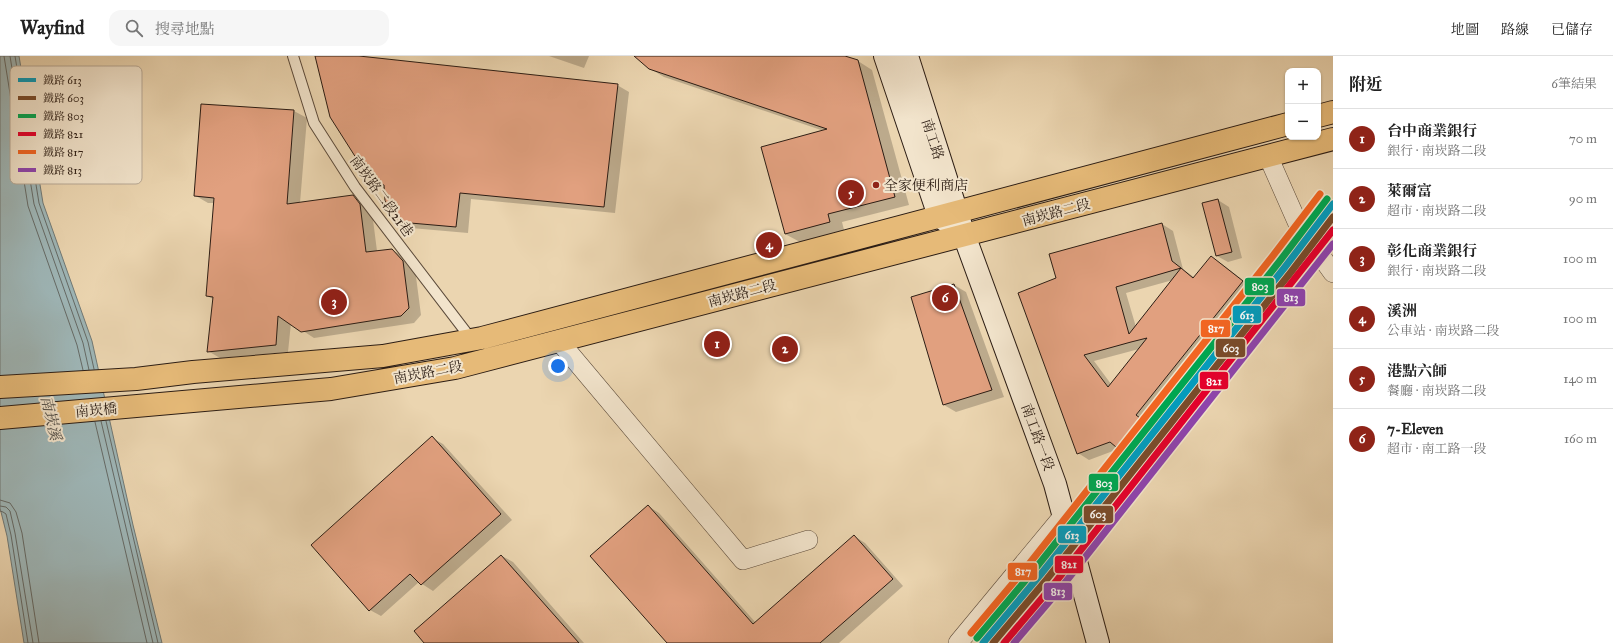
<!DOCTYPE html>
<html lang="zh-TW">
<meta charset="utf-8">
<style>
body{margin:0;font-family:"IM FELL Great Primer","Noto Serif TC",serif;background:#f6f6f6;color:#222}
.controls{position:absolute;right:12px;top:12px;display:grid;overflow:hidden;border-radius:8px;box-shadow:0 1px 3px #0004}
.controls button{width:36px;height:36px;display:grid;place-items:center;padding:0;border:0;border-bottom:1px solid #e0e0e0;background:#fff;color:#222;font:20px sans-serif}
.you{position:absolute;left:558px;top:310px;width:14px;height:14px;margin:-10px;border:3px solid #fff;border-radius:50%;background:#1a73e8;box-shadow:0 0 0 6px #1a73e833}
.badge{display:grid;place-items:center;width:26px;height:26px;border-radius:50%;background:#8f2418;color:#fff;font-size:13px;font-weight:700}
.pin{position:absolute;translate:-50% -50%;border:2px solid #fff;box-shadow:0 1px 4px #0006}
.list{margin:0;padding:0;list-style:none}
h2{display:flex;justify-content:space-between;align-items:center;height:52px;margin:0;padding:0 16px;font-size:17px}
h2 small{font-size:13px;font-weight:400;color:#767676}
.list li{display:grid;grid-template-columns:26px 1fr auto;gap:12px;align-items:center;box-sizing:border-box;height:60px;padding:0 16px;border-top:1px solid #e0e0e0}
.list b{display:block;font-size:15px;white-space:nowrap}
.list p{margin:0;font-size:13px;white-space:nowrap;color:#767676}
.list em{font-size:13px;font-style:normal;color:#767676}
.icon{flex:none;width:22px;height:22px;fill:none;stroke:currentColor;stroke-width:2;stroke-linecap:round;stroke-linejoin:round}
.map{position:relative;flex:none;width:1333px;height:587px;overflow:hidden}
header{display:flex;align-items:center;gap:24px;box-sizing:border-box;height:56px;padding:0 20px;background:#fff;border-bottom:1px solid #e0e0e0}
header strong{font-size:19px}
nav{display:flex;gap:22px;margin-inline-start:auto;font-size:14px}
.search{width:280px;height:36px;background:#f6f6f6;display:flex;align-items:center;gap:10px;box-sizing:border-box;padding:0 14px;border-radius:12px;color:#767676;font-size:15px}
main{display:flex}
aside{flex:1;background:#fff}
.map>svg:first-child{display:block}
.water{fill:#9eb6b7;stroke:#707976}
.shadow{fill:#0003;fill-rule:evenodd}
.lines{fill:none;stroke-linecap:round;stroke-linejoin:round}
.shore{stroke:#656a66;stroke-width:1}
.building{fill:#e1a07f;stroke:#2c1d14;fill-rule:evenodd}
.lane-casing{stroke:#5c4b3b;stroke-width:12}
.street-casing{stroke:#5c4b3b;stroke-width:20}
.secondary-casing{stroke:#2c1d14;stroke-width:24}
.primary-casing{stroke:#2c1d14;stroke-width:24}
.lane{stroke:#f2e4cc;stroke-width:10}
.street{stroke:#f2e4cc;stroke-width:19}
.secondary{stroke:#f2e4cc;stroke-width:22}
.primary{stroke:#e6ba78;stroke-width:22}
.rail-1-casing{stroke:#f2e4cc;stroke-width:10}
.rail-2-casing{stroke:#f2e4cc;stroke-width:10}
.rail-3-casing{stroke:#f2e4cc;stroke-width:10}
.rail-4-casing{stroke:#f2e4cc;stroke-width:10}
.rail-5-casing{stroke:#f2e4cc;stroke-width:10}
.rail-6-casing{stroke:#f2e4cc;stroke-width:10}
.rail-1{stroke:#049bbb;stroke-width:7}
.rail-2{stroke:#7a4b2a;stroke-width:7}
.rail-3{stroke:#00a651;stroke-width:7}
.rail-4{stroke:#e4002b;stroke-width:7}
.rail-5{stroke:#f26522;stroke-width:7}
.rail-6{stroke:#8e44ad;stroke-width:7}
.poi-dot{fill:#8f2418;stroke:#f2e4cc;stroke-width:1.5}
.labels{text-anchor:middle;stroke-width:4;stroke-linejoin:round;paint-order:stroke}
.street-label{font-size:14px;fill:#2c1d14;stroke:#f2e4cc}
.poi-label{font-size:14px;fill:#2c1d14;stroke:#f2e4cc;text-anchor:start}
.water-label{font-size:15px;font-style:italic;fill:#4e4b45;stroke:#f2e4cc}
.key{fill:#f2e4cc;stroke:#b7a895;stroke-width:1}
.key-label{font-size:11px;fill:#2c1d14}
.line-badge{stroke:#f2e4cc;stroke-width:1.5}
.badge-label{font-size:11px;text-anchor:middle;font-weight:bold;fill:#fff}
</style>
<header>
<strong>Wayfind</strong>
<div class="search"><svg class="icon" aria-label="search" viewBox="0 0 24 24"><circle cx="10" cy="10" r="6"/><path d="M15 15l6 6"/></svg>搜尋地點</div>
<nav><a>地圖</a><a>路線</a><a>已儲存</a></nav>
</header>
<main>
<div class="map">
<svg width="1333" height="587" viewBox="0 0 1333 587">
<rect width="100%" height="100%" fill="#ebd5b0"/>
<filter id="stains"><feTurbulence type="fractalNoise" baseFrequency=".005" numOctaves="4"/><feColorMatrix values="0 0 0 0 .2 0 0 0 0 .09 0 0 0 0 .02 0 0 0 .5 -.17"/></filter>
<radialGradient id="worn" r=".72"><stop offset=".6" stop-color="#630" stop-opacity="0"/><stop offset="1" stop-color="#630" stop-opacity=".3"/></radialGradient>
<path class="water" d="M 0,0 L 19,0 L 43,147 L 92,285 L 133,469 L 162,587 L 24,587 L 7,480 L 0,452 Z"/>
<path class="shadow" d="M 317,0 L 349,0 L 617,29 L 629,36 L 615,157 L 471,143 L 468,177 L 411,172 L 399,165 L 386,134 L 372,127 Z
M 549,0 L 589,0 L 584,12 Z
M 636,0 L 842,0 L 858,5 L 872,14 L 909,149 L 842,166 L 844,174 L 800,186 L 785,178 L 824,75 L 664,21 L 649,12 Z
M 202,49 L 294,55 L 307,62 L 300,147 L 353,140 L 366,148 L 372,156 L 377,195 L 392,194 L 405,201 L 415,213 L 421,259 L 414,267 L 314,282 L 291,267 L 288,296 L 220,302 L 208,295 L 213,243 L 207,240 L 214,147 L 208,147 L 196,140 Z
M 1218,144 L 1229,151 L 1242,202 L 1228,206 L 1217,200 Z
M 1162,168 L 1173,175 L 1183,213 L 1195,222 L 1211,201 L 1222,208 L 1253,232 L 1146,366 L 1151,369 L 1128,397 L 1121,392 L 1089,404 L 1078,397 L 1057,223 ZM 1173,224 L 1136,271 L 1126,237 ZM 1139,293 L 1111,328 L 1094,305 Z
M 954,229 L 966,236 L 1004,341 L 956,356 L 944,349 Z
M 432,382 L 443,388 L 512,464 L 433,535 L 419,526 L 381,560 L 370,554 Z
M 648,450 L 659,457 L 756,567 L 854,480 L 865,487 L 903,530 L 839,587 L 668,587 Z
M 502,500 L 513,506 L 584,587 L 426,587 Z"/>
<g class="lines">
<path class="shore" d="M 4,0 L 28,150 L 77,289 L 83,314
M 10,0 L 34,148 L 83,287 L 89,314
M 15,0 L 39,147 L 88,286 L 94,313
M 101,365 L 153,587
M 106,365 L 158,587
M 95,366 L 147,587
M 0,444 L 10,447 L 16,456 L 22,477 L 39,587
M 0,450 L 6,451 L 10,455 L 15,477 L 33,587
M 0,455 L 3,456 L 6,458 L 11,479 L 28,587"/>
</g>
<path class="building" d="M 315,0 L 359,0 L 618,28 L 604,151 L 460,137 L 456,171 L 399,166 L 385,145 L 384,129 L 372,127 L 330,61 Z
M 634,0 L 845,0 L 858,4 L 895,141 L 828,158 L 830,166 L 785,178 L 761,91 L 827,73 L 649,13 Z
M 201,48 L 294,54 L 287,148 L 353,139 L 360,148 L 366,196 L 392,193 L 403,205 L 409,252 L 401,260 L 301,276 L 278,260 L 276,289 L 207,296 L 213,241 L 206,240 L 214,142 L 194,140 Z
M 1218,143 L 1232,196 L 1216,200 L 1202,147 Z
M 1162,167 L 1172,205 L 1181,212 L 1116,231 L 1129,278 L 1181,212 L 1193,222 L 1211,200 L 1243,225 L 1136,359 L 1140,362 L 1116,391 L 1110,386 L 1077,398 L 1018,237 L 1056,222 L 1049,198 ZM 1147,282 L 1108,331 L 1084,299 L 1131,286 Z
M 954,228 L 992,334 L 943,349 L 911,241 Z
M 432,380 L 501,458 L 421,529 L 410,518 L 369,555 L 311,489 Z
M 648,449 L 753,568 L 854,479 L 893,523 L 820,587 L 667,587 L 590,500 Z
M 501,499 L 579,587 L 424,587 L 414,575 Z"/>
<g class="lines">
<g class="lane-casing">
<path id="lane" d="M 293,0 L 314,67 L 355,131 L 472,284"/>
</g>
<g class="street-casing">
<path id="street" d="M 1268,100 L 1298,168 L 1333,217
M 559,285 L 743,504 L 808,484
M 958,587 L 1064,459"/>
</g>
<g class="secondary-casing">
<path id="secondary" d="M 885,0 L 939,160 L 954,171
M 907,0 L 964,179 L 1055,428 L 1098,587"/>
</g>
<g class="primary-casing">
<path id="primary" d="M 1318,60 L 1333,56
M 0,331 L 136,323 L 193,316 L 383,300 L 482,282 L 1288,68
M 0,362 L 331,333 L 455,312 L 1333,83"/>
</g>
<use href="#lane" class="lane"/>
<use href="#street" class="street"/>
<use href="#secondary" class="secondary"/>
<use href="#primary" class="primary"/>
<g class="rail-1-casing">
<path id="rail-1" d="M 983,587 L 1041,518 L 1285,211 L 1333,148"/>
</g>
<g class="rail-2-casing">
<path id="rail-2" d="M 993,587 L 1047,523 L 1291,216 L 1333,161"/>
</g>
<g class="rail-3-casing">
<path id="rail-3" d="M 977,582 L 1035,513 L 1279,206 L 1327,143"/>
</g>
<g class="rail-4-casing">
<path id="rail-4" d="M 1004,587 L 1054,528 L 1333,174"/>
</g>
<g class="rail-5-casing">
<path id="rail-5" d="M 971,577 L 1029,508 L 1272,201 L 1320,138"/>
</g>
<g class="rail-6-casing">
<path id="rail-6" d="M 1014,587 L 1060,533 L 1333,188"/>
</g>
<use href="#rail-1" class="rail-1"/>
<use href="#rail-2" class="rail-2"/>
<use href="#rail-3" class="rail-3"/>
<use href="#rail-4" class="rail-4"/>
<use href="#rail-5" class="rail-5"/>
<use href="#rail-6" class="rail-6"/>
</g>
<circle class="poi-dot" cx="876" cy="129" r="4"/>
<g class="labels">
<g class="street-label">
<text transform="translate(933 83) rotate(72)" y="5">南工路</text>
<text transform="translate(382 140) rotate(54)" y="5">南崁路二段21巷</text>
<text transform="translate(1056 156) rotate(-15)" y="5">南崁路二段</text>
<text transform="translate(742 237) rotate(-15)" y="5">南崁路二段</text>
<text transform="translate(428 316) rotate(-11)" y="5">南崁路二段</text>
<text transform="translate(96 354) rotate(-5)" y="5">南崁橋</text>
<text transform="translate(1038 381) rotate(70)" y="5">南工路一段</text>
</g>
<g class="poi-label">
<text x="884" y="134">全家便利商店</text>
</g>
<g class="water-label">
<text transform="translate(51 362) rotate(77)" y="5">南崁溪</text>
</g>
</g>
<rect x="10" y="10" width="132" height="118" rx="6" class="key"/>
<rect x="18" y="22" width="18" height="4" fill="#049bbb"/>
<rect x="18" y="40" width="18" height="4" fill="#7a4b2a"/>
<rect x="18" y="58" width="18" height="4" fill="#00a651"/>
<rect x="18" y="76" width="18" height="4" fill="#e4002b"/>
<rect x="18" y="94" width="18" height="4" fill="#f26522"/>
<rect x="18" y="112" width="18" height="4" fill="#8e44ad"/>
<g class="key-label">
<text x="43" y="28">鐵路 613</text>
<text x="43" y="46">鐵路 603</text>
<text x="43" y="64">鐵路 803</text>
<text x="43" y="82">鐵路 821</text>
<text x="43" y="100">鐵路 817</text>
<text x="43" y="118">鐵路 813</text>
</g>
<g class="line-badge">
<rect x="1244" y="221" width="31" height="19" rx="4" fill="#00a651"/>
<rect x="1276" y="232" width="30" height="19" rx="4" fill="#8e44ad"/>
<rect x="1232" y="249" width="30" height="19" rx="4" fill="#049bbb"/>
<rect x="1200" y="263" width="31" height="19" rx="4" fill="#f26522"/>
<rect x="1215" y="282" width="31" height="20" rx="4" fill="#7a4b2a"/>
<rect x="1199" y="315" width="30" height="19" rx="4" fill="#e4002b"/>
<rect x="1088" y="417" width="31" height="19" rx="4" fill="#00a651"/>
<rect x="1083" y="449" width="31" height="19" rx="4" fill="#7a4b2a"/>
<rect x="1057" y="469" width="30" height="19" rx="4" fill="#049bbb"/>
<rect x="1054" y="499" width="30" height="19" rx="4" fill="#e4002b"/>
<rect x="1007" y="506" width="31" height="19" rx="4" fill="#f26522"/>
<rect x="1043" y="526" width="30" height="19" rx="4" fill="#8e44ad"/>
</g>
<g class="badge-label">
<text x="1260" y="234">803</text>
<text x="1291" y="245">813</text>
<text x="1247" y="263">613</text>
<text x="1216" y="276">817</text>
<text x="1231" y="296">603</text>
<text x="1214" y="329">821</text>
<text x="1104" y="431">803</text>
<text x="1098" y="462">603</text>
<text x="1072" y="483">613</text>
<text x="1069" y="512">821</text>
<text x="1023" y="519">817</text>
<text x="1058" y="539">813</text>
</g>
<rect width="100%" height="100%" filter="url(#stains)"/>
<rect width="100%" height="100%" fill="url(#worn)"/>
</svg>
<div class="controls">
<button>+</button>
<button>−</button>
</div>
<div class="you"></div>
<div class="pin badge" style="left:717px;top:288px">1</div>
<div class="pin badge" style="left:785px;top:293px">2</div>
<div class="pin badge" style="left:334px;top:246px">3</div>
<div class="pin badge" style="left:769px;top:189px">4</div>
<div class="pin badge" style="left:851px;top:137px">5</div>
<div class="pin badge" style="left:945px;top:242px">6</div>
</div>
<aside>
<h2>附近<small>6筆結果</small></h2>
<ul class="list">
<li><span class="badge">1</span><div><b>台中商業銀行</b><p>銀行 · 南崁路二段</p></div><em>70 m</em></li>
<li><span class="badge">2</span><div><b>萊爾富</b><p>超市 · 南崁路二段</p></div><em>90 m</em></li>
<li><span class="badge">3</span><div><b>彰化商業銀行</b><p>銀行 · 南崁路二段</p></div><em>100 m</em></li>
<li><span class="badge">4</span><div><b>溪洲</b><p>公車站 · 南崁路二段</p></div><em>100 m</em></li>
<li><span class="badge">5</span><div><b>港點六師</b><p>餐廳 · 南崁路二段</p></div><em>140 m</em></li>
<li><span class="badge">6</span><div><b>7-Eleven</b><p>超市 · 南工路一段</p></div><em>160 m</em></li>
</ul>
</aside>
</main>
